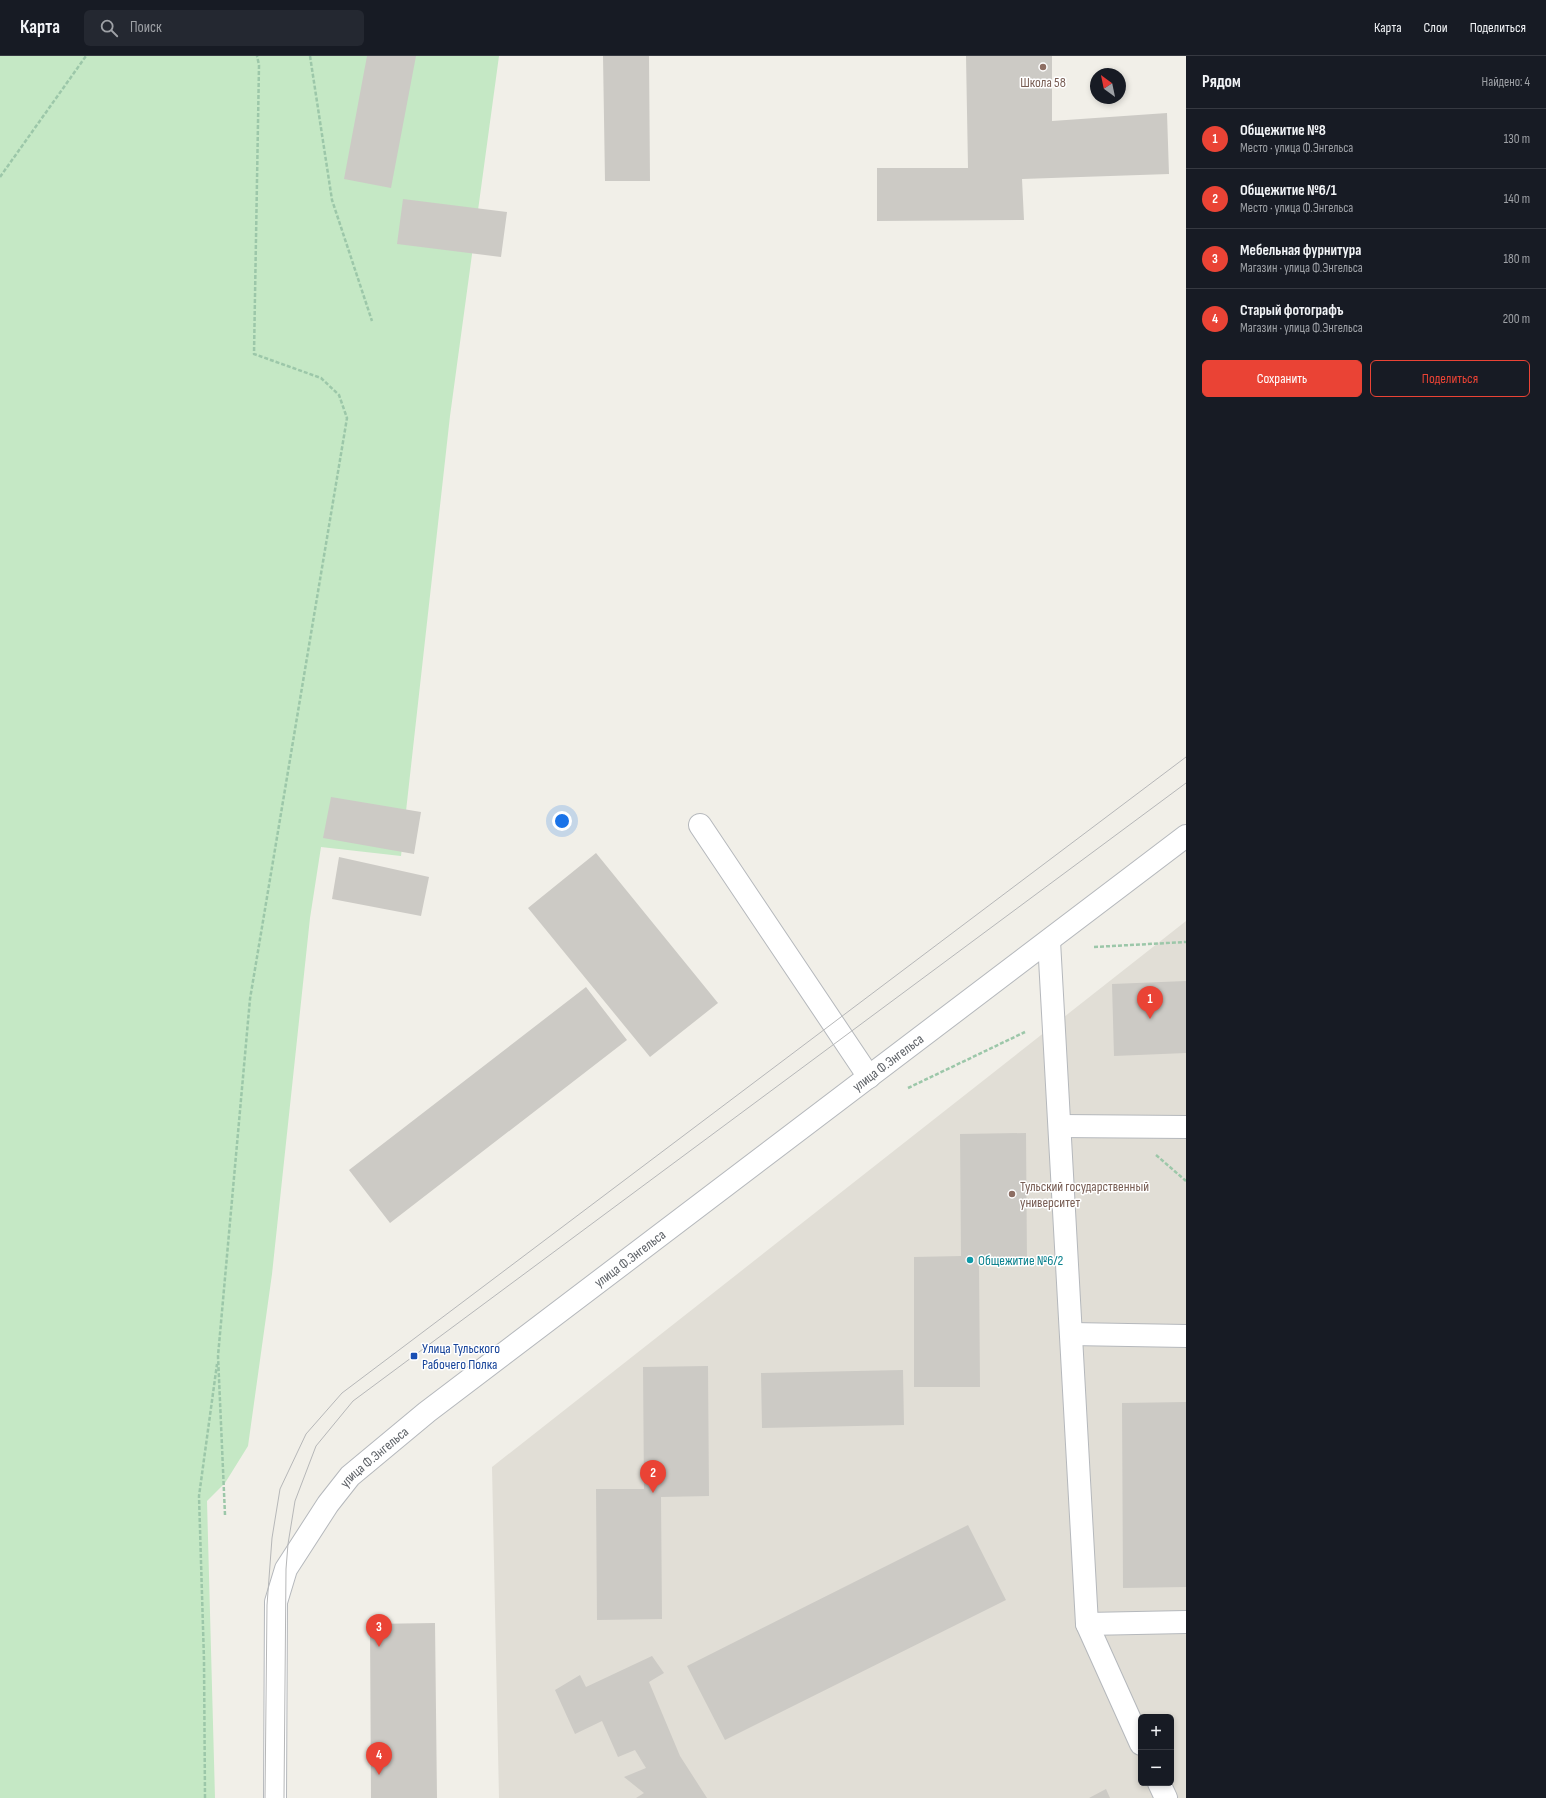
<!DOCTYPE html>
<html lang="ru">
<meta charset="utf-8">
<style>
body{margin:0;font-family:"Sofia Sans Condensed",sans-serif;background:#242831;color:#f1f3f6}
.controls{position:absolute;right:12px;bottom:12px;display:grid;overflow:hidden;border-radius:6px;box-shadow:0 2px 6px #0003}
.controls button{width:36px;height:36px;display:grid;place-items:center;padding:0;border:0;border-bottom:1px solid #363941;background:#171b24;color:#f1f3f6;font:20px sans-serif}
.compass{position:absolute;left:1090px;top:12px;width:36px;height:36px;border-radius:50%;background:#171b24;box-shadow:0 2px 6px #0003;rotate:327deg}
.you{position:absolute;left:562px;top:765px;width:14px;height:14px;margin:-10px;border:3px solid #fff;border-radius:50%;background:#1a73e8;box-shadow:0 0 0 6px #1a73e833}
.badge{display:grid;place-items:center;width:26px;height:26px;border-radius:50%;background:#ea4335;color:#fff;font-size:13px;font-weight:700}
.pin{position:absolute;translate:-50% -33px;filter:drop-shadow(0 1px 2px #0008)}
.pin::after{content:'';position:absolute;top:21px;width:14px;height:12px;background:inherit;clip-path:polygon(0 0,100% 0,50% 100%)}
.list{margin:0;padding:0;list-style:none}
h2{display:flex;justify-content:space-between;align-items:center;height:52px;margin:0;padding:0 16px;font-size:17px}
h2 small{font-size:13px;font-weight:400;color:#9ea1a6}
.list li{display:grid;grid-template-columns:26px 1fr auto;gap:12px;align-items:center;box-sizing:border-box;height:60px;padding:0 16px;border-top:1px solid #363941}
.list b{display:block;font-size:15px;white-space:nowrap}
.list p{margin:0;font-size:13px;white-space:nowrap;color:#9ea1a6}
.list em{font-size:13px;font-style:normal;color:#9ea1a6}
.actions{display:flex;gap:8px;padding:12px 16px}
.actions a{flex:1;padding:9px 0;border:1px solid #ea4335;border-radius:6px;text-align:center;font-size:14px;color:#ea4335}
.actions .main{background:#ea4335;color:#fff}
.icon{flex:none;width:22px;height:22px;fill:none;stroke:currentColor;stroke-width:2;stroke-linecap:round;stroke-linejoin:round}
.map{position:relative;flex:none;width:1186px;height:1742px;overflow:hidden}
header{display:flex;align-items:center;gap:24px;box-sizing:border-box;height:56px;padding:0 20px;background:#171b24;border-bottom:1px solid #363941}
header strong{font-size:19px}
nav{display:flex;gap:22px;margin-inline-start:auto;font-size:14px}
.search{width:280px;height:36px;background:#242831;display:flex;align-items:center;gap:10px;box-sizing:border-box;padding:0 14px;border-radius:6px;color:#9ea1a6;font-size:15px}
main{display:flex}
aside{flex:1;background:#171b24}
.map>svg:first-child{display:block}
.education{fill:#e1ded6;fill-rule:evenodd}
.green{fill:#c5e8c5}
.building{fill:#cccac5}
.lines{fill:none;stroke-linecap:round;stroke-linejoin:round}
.minor-casing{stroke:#b5b8bc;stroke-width:24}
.path{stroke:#9cc7a9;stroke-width:2.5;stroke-dasharray:4 2;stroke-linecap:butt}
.minor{stroke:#fff;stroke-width:22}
.tram{stroke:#b6b7b8;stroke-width:1}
.education-dot{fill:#8d6e63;stroke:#fff;stroke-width:1.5}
.culture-dot{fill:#0f9aa8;stroke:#fff;stroke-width:1.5}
.transit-dot{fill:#1a4fb4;stroke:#fff;stroke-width:1.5}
.labels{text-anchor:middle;stroke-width:3;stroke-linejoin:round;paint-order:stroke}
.education-label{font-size:14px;fill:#785e54;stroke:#fff}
.street-label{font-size:14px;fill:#5f6368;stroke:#fff}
.culture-label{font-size:14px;fill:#0d838f;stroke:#fff;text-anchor:start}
.transit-label{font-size:14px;fill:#164399;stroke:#fff;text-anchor:start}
</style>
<header>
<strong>Карта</strong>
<div class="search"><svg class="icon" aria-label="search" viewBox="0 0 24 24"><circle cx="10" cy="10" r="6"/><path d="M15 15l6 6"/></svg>Поиск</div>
<nav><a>Карта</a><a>Слои</a><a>Поделиться</a></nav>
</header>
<main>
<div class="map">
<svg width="1186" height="1742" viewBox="0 0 1186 1742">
<rect width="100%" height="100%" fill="#f1efe8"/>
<path class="education" d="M 1186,865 L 1186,1742 L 499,1742 L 492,1411 ZM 1141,1661 L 1171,1661 L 1171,1727 L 1141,1727 Z"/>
<path class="green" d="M 0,0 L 499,0 L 450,360 L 401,800 L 321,791 L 310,862 L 272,1218 L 248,1390 L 225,1427 L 207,1445 L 215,1742 L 0,1742 Z"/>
<path class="building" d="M 367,0 L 416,0 L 391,132 L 344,123 Z
M 603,0 L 649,0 L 650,125 L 605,125 Z
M 966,0 L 1052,0 L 1052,65 L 1167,57 L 1169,118 L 1022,123 L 1024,164 L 877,165 L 877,112 L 968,112 Z
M 403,143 L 507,156 L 501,201 L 397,188 Z
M 331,741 L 421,756 L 414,798 L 323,782 Z
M 596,797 L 718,947 L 650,1001 L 528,852 Z
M 339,801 L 429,821 L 421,860 L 332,843 Z
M 1186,925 L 1186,997 L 1114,1000 L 1112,928 Z
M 586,931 L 627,984 L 390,1167 L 349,1114 Z
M 1026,1077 L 1027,1208 L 979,1208 L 980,1331 L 914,1331 L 914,1201 L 961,1200 L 960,1078 Z
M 708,1310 L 709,1440 L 661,1441 L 662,1563 L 597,1564 L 596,1433 L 644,1433 L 643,1311 Z
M 903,1314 L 904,1369 L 762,1372 L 761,1317 Z
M 1186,1346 L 1186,1531 L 1123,1532 L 1122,1347 Z
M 968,1469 L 1006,1544 L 725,1684 L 687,1610 Z
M 435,1567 L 437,1742 L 371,1742 L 370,1568 Z
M 652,1600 L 664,1617 L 649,1626 L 680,1700 L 707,1742 L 636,1742 L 644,1737 L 624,1721 L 646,1712 L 635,1694 L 618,1701 L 602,1665 L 575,1678 L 555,1634 L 580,1619 L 586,1631 Z
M 1106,1733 L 1110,1742 L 1089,1742 Z"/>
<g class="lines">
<g class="minor-casing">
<g id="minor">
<path d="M 700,769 L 869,1021"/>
<path d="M 1049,885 L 1087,1568 L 1141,1688"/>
<path d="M 1060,1070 L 1186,1071"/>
<path d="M 1071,1278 L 1186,1280"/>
<path d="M 1087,1568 L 1186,1566"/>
<path d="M 1159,1727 L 1166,1742"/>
<path id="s1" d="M 275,1742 L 276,1546 L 286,1513 L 328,1448 L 350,1420 L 427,1356 L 1186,780"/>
</g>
</g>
<path class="path" d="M 310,0 L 332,144 L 372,265
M 0,121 L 86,0
M 1094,891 L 1186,886
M 908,1032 L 1025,976
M 1156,1099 L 1186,1125
M 225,1459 L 218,1300 L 250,943 L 347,362 L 339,339 L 321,322 L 254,298 L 259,9 L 257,0
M 205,1742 L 204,1604 L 199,1440 L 217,1308"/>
<use href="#minor" class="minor"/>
<path class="tram" d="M 265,1742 L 267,1549 L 272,1482 L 280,1433 L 306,1378 L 342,1337 L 1186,701
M 284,1742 L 286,1513 L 288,1488 L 295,1445 L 316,1390 L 353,1345 L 1186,727"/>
</g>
<g class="education-dot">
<circle cx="1043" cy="11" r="4"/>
<circle cx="1012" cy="1138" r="4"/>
</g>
<circle class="culture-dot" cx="970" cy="1204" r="4"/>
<rect class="transit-dot" x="410" y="1296" width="8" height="8" rx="2"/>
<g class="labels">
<g class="education-label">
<text x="1043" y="31">Школа 58</text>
<text x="1020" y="1135" text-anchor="start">Тульский государственный<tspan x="1020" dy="16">университет</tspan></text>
</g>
<g class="street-label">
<text dy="5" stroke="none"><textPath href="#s1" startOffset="1022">улица Ф.Энгельса</textPath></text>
<text dy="5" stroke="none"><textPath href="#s1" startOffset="698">улица Ф.Энгельса</textPath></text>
<text dy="5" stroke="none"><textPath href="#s1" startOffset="374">улица Ф.Энгельса</textPath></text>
</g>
<g class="culture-label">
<text x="978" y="1209">Общежитие №6/2</text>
</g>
<g class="transit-label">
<text x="422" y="1297">Улица Тульского<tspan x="422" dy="16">Рабочего Полка</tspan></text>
</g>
</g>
</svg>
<div class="controls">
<button>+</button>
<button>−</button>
</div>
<svg class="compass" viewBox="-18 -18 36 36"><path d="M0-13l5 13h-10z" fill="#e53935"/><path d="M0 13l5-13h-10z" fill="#9ea1a6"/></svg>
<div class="you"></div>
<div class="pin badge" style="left:1150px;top:963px">1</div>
<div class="pin badge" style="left:653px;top:1437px">2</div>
<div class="pin badge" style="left:379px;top:1591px">3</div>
<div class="pin badge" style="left:379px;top:1719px">4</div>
</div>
<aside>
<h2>Рядом<small>Найдено: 4</small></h2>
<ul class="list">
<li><span class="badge">1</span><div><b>Общежитие №8</b><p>Место · улица Ф.Энгельса</p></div><em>130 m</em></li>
<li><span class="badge">2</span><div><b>Общежитие №6/1</b><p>Место · улица Ф.Энгельса</p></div><em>140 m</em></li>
<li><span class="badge">3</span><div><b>Мебельная фурнитура</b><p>Магазин · улица Ф.Энгельса</p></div><em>180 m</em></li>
<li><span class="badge">4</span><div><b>Старый фотографъ</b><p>Магазин · улица Ф.Энгельса</p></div><em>200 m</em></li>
</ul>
<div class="actions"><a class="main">Сохранить</a><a>Поделиться</a></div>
</aside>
</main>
